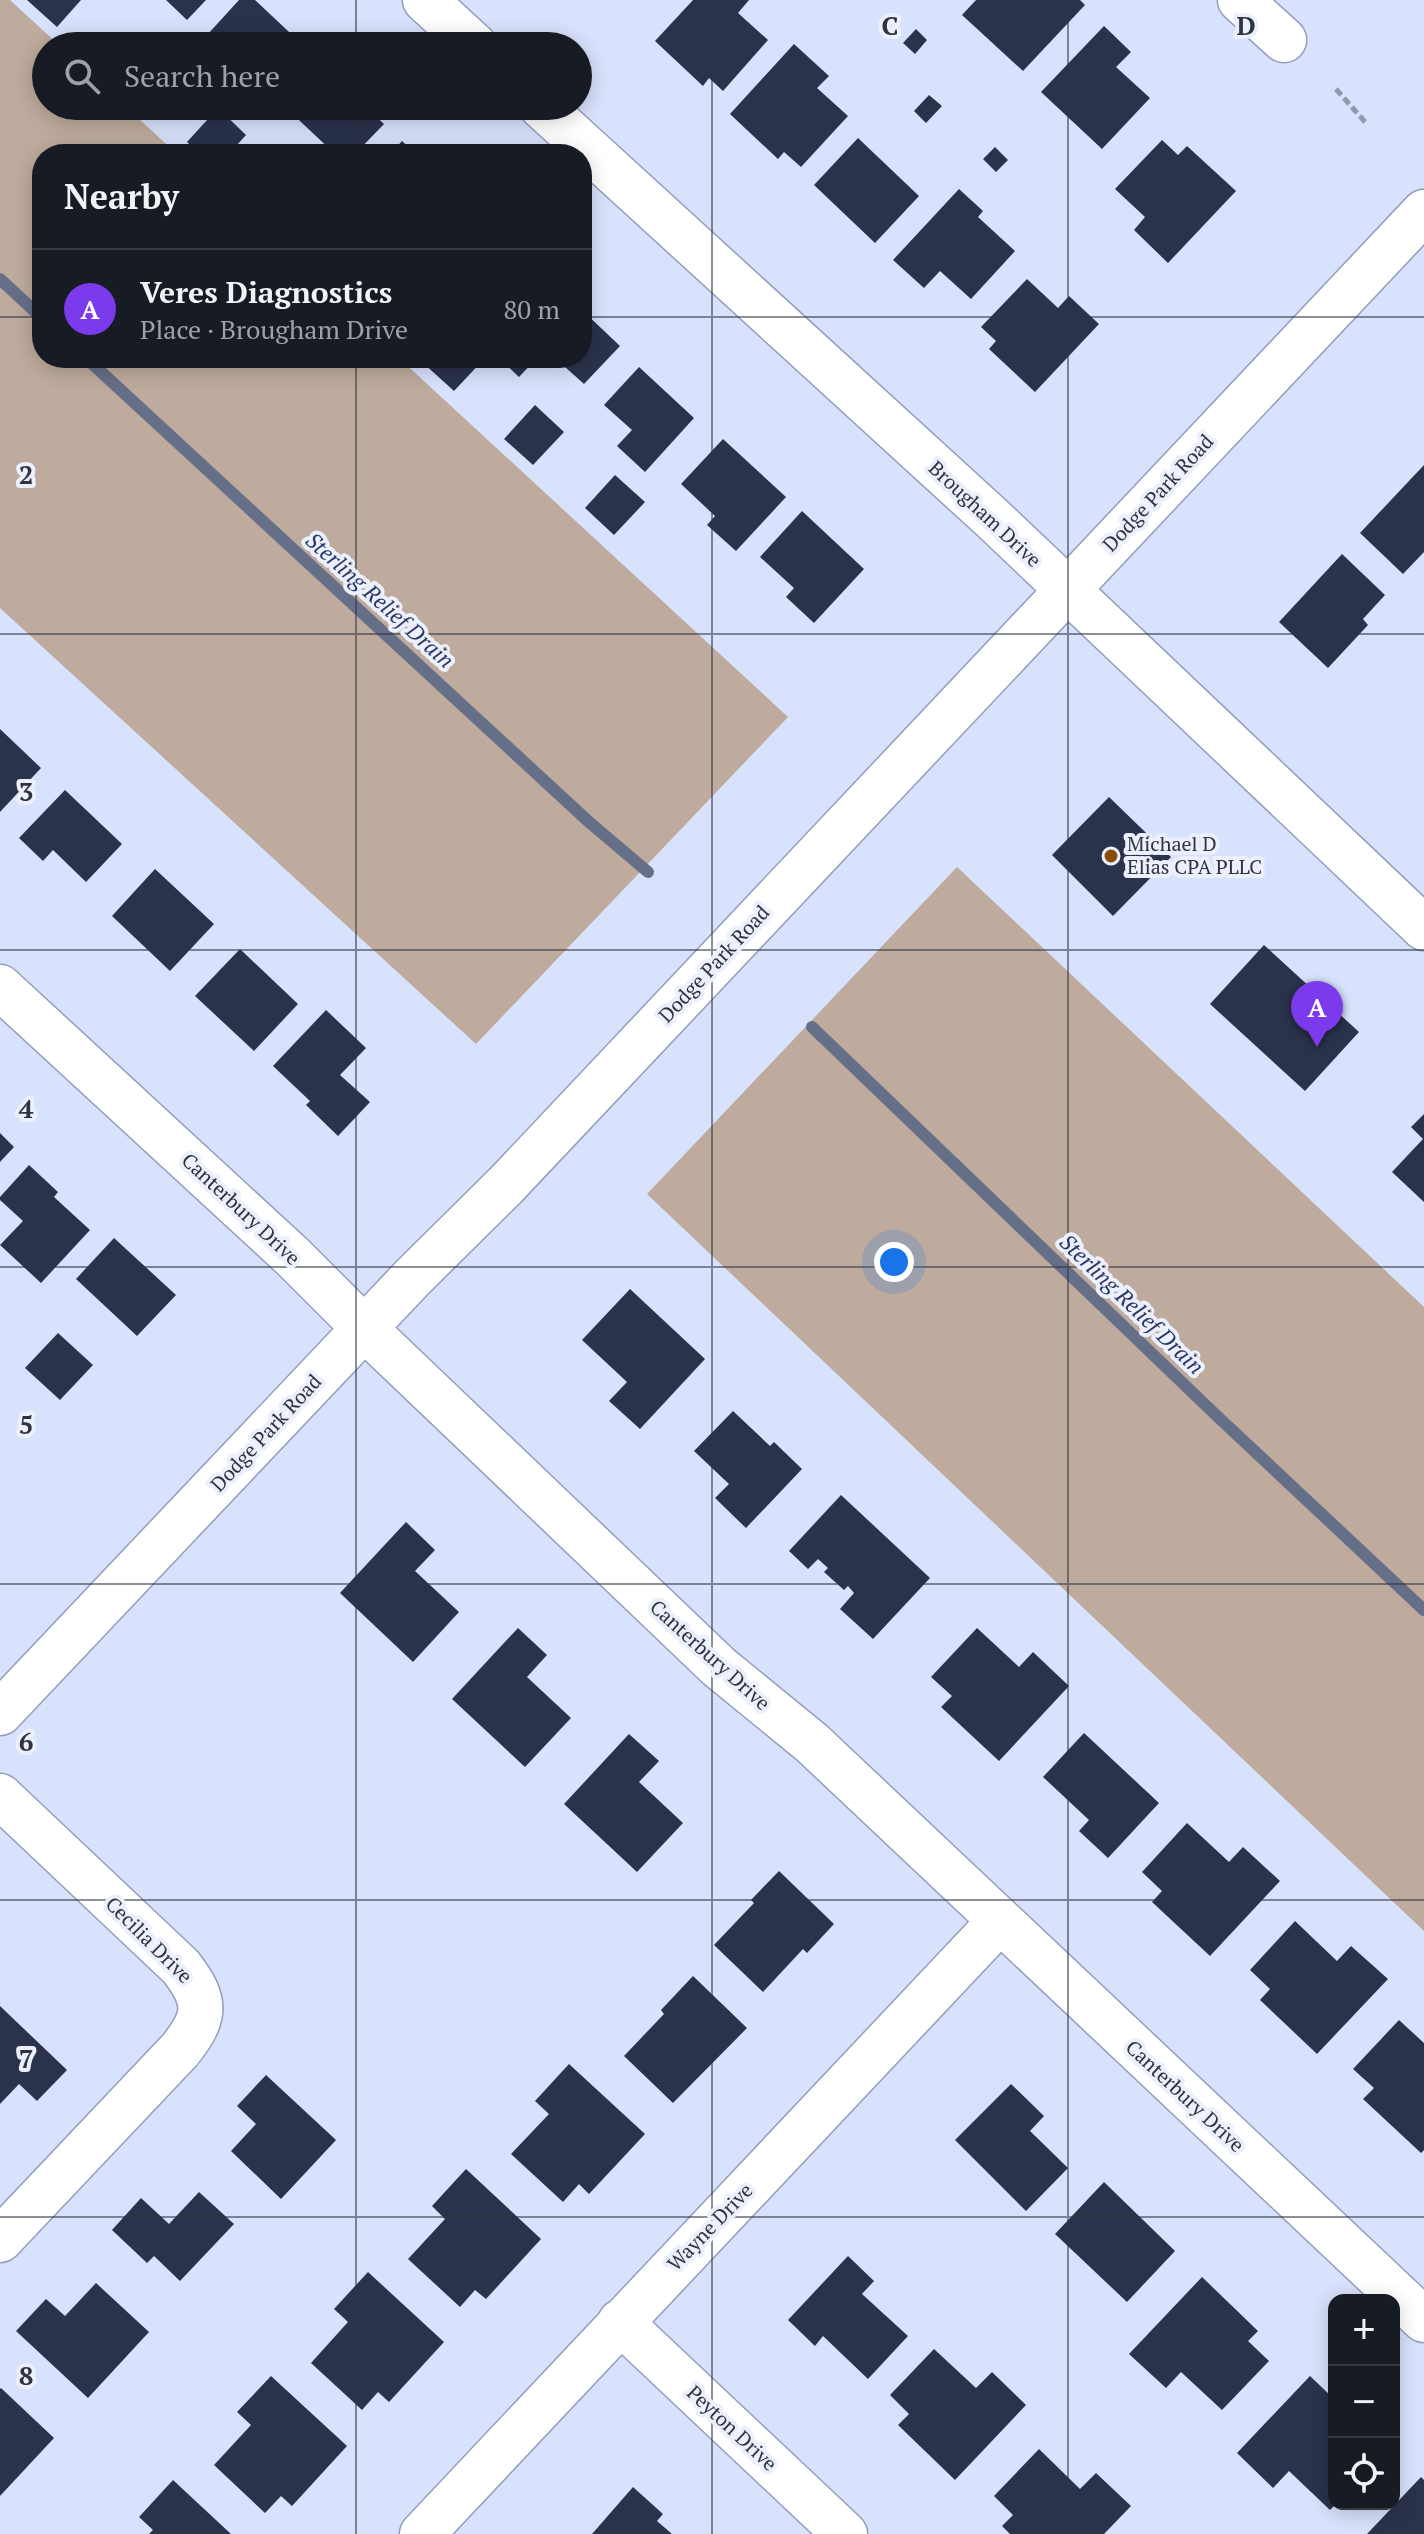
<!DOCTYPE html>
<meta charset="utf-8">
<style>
body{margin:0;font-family:"PT Serif",serif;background:#242831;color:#f1f3f6}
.controls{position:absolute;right:24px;bottom:24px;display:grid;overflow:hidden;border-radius:16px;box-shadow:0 4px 20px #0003}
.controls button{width:72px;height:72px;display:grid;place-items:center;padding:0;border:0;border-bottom:2px solid #363941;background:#171b24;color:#f1f3f6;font:40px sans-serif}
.you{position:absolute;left:894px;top:1262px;width:28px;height:28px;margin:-20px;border:6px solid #fff;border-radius:50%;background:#1a73e8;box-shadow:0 0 0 12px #1a73e833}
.badge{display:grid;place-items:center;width:52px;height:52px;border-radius:50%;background:#7c3aed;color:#fff;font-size:26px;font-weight:700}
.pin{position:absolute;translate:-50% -66px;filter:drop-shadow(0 2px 4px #0008)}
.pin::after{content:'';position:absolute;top:42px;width:28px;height:24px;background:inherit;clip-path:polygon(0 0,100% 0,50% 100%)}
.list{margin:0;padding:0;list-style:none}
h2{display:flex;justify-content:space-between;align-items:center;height:104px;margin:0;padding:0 32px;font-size:34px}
h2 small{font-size:26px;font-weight:400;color:#9ea1a6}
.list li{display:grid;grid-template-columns:52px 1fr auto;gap:24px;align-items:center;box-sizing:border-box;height:120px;padding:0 32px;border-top:2px solid #363941}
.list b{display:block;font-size:30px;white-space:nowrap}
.list p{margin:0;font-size:26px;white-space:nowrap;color:#9ea1a6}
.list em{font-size:26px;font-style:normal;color:#9ea1a6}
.icon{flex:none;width:44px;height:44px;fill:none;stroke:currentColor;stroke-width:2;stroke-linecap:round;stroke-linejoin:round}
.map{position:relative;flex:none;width:1424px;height:2534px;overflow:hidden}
.search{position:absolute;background:#171b24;box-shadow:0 4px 20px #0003;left:32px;top:32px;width:560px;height:88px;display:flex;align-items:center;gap:20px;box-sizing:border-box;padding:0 28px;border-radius:44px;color:#9ea1a6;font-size:30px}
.panel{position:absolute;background:#171b24;box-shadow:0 4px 20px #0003;left:32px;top:144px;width:560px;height:224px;border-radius:32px}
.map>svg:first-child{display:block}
.green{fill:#beab9d}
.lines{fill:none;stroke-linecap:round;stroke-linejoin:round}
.stream{stroke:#666f88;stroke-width:12}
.building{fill:#2b334c}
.minor-casing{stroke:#929ebb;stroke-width:47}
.path{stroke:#9199ad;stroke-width:5;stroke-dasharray:8 4;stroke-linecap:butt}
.minor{stroke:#fff;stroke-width:44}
.grid{fill:none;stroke:#2e333f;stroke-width:2;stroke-opacity:0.55}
.poi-dot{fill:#894b0c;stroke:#ebf0fc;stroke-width:3}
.labels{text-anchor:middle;stroke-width:8;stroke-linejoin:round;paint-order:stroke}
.street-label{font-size:20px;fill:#2e333f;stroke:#ebf0fc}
.poi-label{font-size:20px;fill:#2e333f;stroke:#ebf0fc;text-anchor:start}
.water-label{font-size:22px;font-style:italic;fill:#2b3865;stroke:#ebf0fc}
.grid-label{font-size:26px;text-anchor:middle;font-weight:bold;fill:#2e333f;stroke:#ebf0fc;stroke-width:8;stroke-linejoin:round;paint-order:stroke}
</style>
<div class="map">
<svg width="1424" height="2534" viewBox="0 0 1424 2534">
<rect width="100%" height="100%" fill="#d9e2fc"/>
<path class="green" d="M 0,0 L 10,0 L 60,46 L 46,46 L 46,106 L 125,106 L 177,154 L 42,154 L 42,358 L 399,358 L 788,717 L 476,1044 L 0,608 Z
M 957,867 L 1424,1307 L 1424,1931 L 647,1194 Z"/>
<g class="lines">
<path class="stream" d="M 0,279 L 42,318
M 86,358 L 589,822 L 648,872
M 812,1027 L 1218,1417 L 1424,1610"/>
</g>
<path class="building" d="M 27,0 L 81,0 L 57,27 Z
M 166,0 L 206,0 L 187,20 Z
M 239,0 L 255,0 L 304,46 L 197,46 Z
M 693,0 L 749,0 L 738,13 L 768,40 L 723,91 L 709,78 L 703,86 L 655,41 Z
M 976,0 L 1080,0 L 1085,5 L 1023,71 L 962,15 Z
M 1104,26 L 1131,52 L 1116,67 L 1150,98 L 1102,149 L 1041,92 Z
M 916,29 L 927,40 L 915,54 L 903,43 Z
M 139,33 L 153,46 L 127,46 Z
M 794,44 L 829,76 L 817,88 L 848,116 L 801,167 L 784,152 L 778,159 L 730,114 Z
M 929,95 L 942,106 L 926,123 L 914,111 Z
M 284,106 L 365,106 L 384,124 L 355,154 L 335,154 Z
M 218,108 L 246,135 L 229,154 L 200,154 L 187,142 Z
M 858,138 L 919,196 L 875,243 L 814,185 Z
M 1162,140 L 1178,155 L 1187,146 L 1236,191 L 1168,263 L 1134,230 L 1145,217 L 1115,189 Z
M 402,141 L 416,154 L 390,154 Z
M 995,147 L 1008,160 L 996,172 L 983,159 Z
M 959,189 L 983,211 L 978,217 L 1015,251 L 971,299 L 940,271 L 924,288 L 893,260 Z
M 1027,279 L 1058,308 L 1069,296 L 1099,324 L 1035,392 L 989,349 L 996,341 L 981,327 Z
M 582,310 L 620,346 L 584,384 L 555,358 L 582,358 Z
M 426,358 L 485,358 L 454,391 L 422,362 Z
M 499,358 L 537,358 L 519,377 Z
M 639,367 L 694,418 L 645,472 L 617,446 L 632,430 L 604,405 Z
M 535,405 L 564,432 L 533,465 L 504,439 Z
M 723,439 L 786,497 L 736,551 L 707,525 L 715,516 L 681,484 Z
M 1424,465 L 1424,552 L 1403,574 L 1360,533 Z
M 615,475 L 645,502 L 614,535 L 585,508 Z
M 802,511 L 864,569 L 814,623 L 786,597 L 794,588 L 760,557 Z
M 1342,554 L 1385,595 L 1363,619 L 1368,625 L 1328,668 L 1279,622 Z
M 0,729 L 41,768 L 0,812 Z
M 65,790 L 122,844 L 86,882 L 53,850 L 43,861 L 19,838 Z
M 1109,797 L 1171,857 L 1113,916 L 1052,855 Z
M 155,869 L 214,924 L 170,971 L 112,916 Z
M 1264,945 L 1359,1032 L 1305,1091 L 1210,1004 Z
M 240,949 L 298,1004 L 254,1051 L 195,996 Z
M 326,1010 L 366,1048 L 340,1075 L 370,1102 L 338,1136 L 306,1105 L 310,1101 L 273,1066 Z
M 1424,1114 L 1424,1202 L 1392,1172 L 1423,1139 L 1411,1127 Z
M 0,1133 L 14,1147 L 0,1162 Z
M 29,1165 L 58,1192 L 54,1197 L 90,1230 L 41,1283 L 0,1245 L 23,1221 L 0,1200 L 0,1197 Z
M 114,1238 L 176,1295 L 137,1336 L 76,1279 Z
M 630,1289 L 705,1359 L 640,1429 L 609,1401 L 627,1382 L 582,1340 Z
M 58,1333 L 93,1365 L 60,1400 L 25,1368 Z
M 733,1411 L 770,1446 L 774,1442 L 802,1469 L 746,1528 L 715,1498 L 729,1484 L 694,1451 Z
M 841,1495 L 930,1578 L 873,1639 L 840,1609 L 854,1593 L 848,1586 L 844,1590 L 824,1572 L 828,1568 L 818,1559 L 808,1569 L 789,1551 Z
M 406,1522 L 435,1550 L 415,1571 L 459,1612 L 413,1662 L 340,1593 Z
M 518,1628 L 547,1655 L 527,1677 L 571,1718 L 525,1767 L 452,1699 Z
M 977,1628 L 1019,1667 L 1033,1652 L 1069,1686 L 999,1761 L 941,1707 L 952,1696 L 931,1677 Z
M 1084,1733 L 1159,1803 L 1108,1858 L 1079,1831 L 1089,1820 L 1043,1777 Z
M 629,1734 L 659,1761 L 639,1782 L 683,1823 L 637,1872 L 564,1804 Z
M 1187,1823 L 1229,1862 L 1243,1847 L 1280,1881 L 1210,1956 L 1152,1902 L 1162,1891 L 1142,1872 Z
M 779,1871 L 834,1924 L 807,1953 L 803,1949 L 763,1992 L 714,1945 L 754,1903 L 751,1900 Z
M 1295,1921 L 1337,1961 L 1351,1946 L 1388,1979 L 1317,2054 L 1260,2000 L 1270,1989 L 1250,1970 Z
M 693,1976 L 747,2028 L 673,2103 L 624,2056 L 664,2014 L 661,2010 Z
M 0,2006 L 67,2070 L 37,2101 L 19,2084 L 0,2104 Z
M 1399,2020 L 1424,2043 L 1424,2150 L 1421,2153 L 1363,2099 L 1374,2088 L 1353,2069 Z
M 569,2064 L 645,2134 L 589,2194 L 579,2184 L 563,2202 L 511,2154 L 549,2114 L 535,2101 Z
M 266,2075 L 336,2140 L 281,2199 L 231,2151 L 256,2124 L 237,2106 Z
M 1011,2084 L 1044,2116 L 1030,2131 L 1068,2168 L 1026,2211 L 955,2140 Z
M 466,2169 L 541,2239 L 486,2299 L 475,2290 L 460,2307 L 408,2259 L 445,2219 L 432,2206 Z
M 1104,2182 L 1175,2251 L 1127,2302 L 1055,2234 Z
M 199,2192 L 234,2224 L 180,2281 L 154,2256 L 147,2263 L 112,2230 L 141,2198 L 169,2224 Z
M 848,2256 L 874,2281 L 862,2294 L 908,2336 L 868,2379 L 823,2336 L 815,2346 L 788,2320 Z
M 368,2272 L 444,2342 L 389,2402 L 378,2392 L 362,2410 L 311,2363 L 348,2322 L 334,2309 Z
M 1202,2277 L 1258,2331 L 1248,2341 L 1269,2361 L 1222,2410 L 1181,2372 L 1166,2388 L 1129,2354 Z
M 96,2283 L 149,2332 L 88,2398 L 16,2331 L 46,2299 L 65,2316 Z
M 934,2349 L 976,2388 L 992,2372 L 1026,2405 L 955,2480 L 898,2425 L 909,2414 L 890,2395 Z
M 271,2376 L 347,2446 L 292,2506 L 281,2496 L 265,2513 L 214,2465 L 251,2425 L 237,2412 Z
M 1310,2376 L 1334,2399 L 1336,2504 L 1330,2510 L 1289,2471 L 1273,2488 L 1237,2453 Z
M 1,2388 L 54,2438 L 0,2496 L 0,2389 Z
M 1039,2449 L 1080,2489 L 1096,2473 L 1131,2506 L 1104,2534 L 1010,2534 L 1002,2526 L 1013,2515 L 994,2496 Z
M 1421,2477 L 1424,2480 L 1424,2534 L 1367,2534 Z
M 173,2480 L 231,2534 L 149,2534 L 153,2530 L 139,2517 Z
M 633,2487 L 663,2514 L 657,2521 L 672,2534 L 592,2534 Z"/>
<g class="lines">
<g class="minor-casing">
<path id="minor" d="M 425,0 L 475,46
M 1240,0 L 1284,40
M 541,106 L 993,519 L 1424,928
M 0,987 L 293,1257 L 365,1329 L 719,1667 L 812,1743 L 1424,2320
M 0,1713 L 412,1278 L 506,1185 L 1424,212
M 0,1796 L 181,1967 C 207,2001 207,2016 180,2050 L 0,2240
M 620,2322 L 845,2534
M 422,2534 L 999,1922"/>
</g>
<path class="path" d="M 1336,89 L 1366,123"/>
<use href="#minor" class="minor"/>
</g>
<path class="grid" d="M 356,0 L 356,46M 712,0 L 712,2534M 1068,0 L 1068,2534M 356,106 L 356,154M 0,317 L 42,317M 582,317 L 1424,317M 356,358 L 356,2534M 0,634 L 1424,634M 0,950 L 1424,950M 0,1267 L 1424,1267M 0,1584 L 1424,1584M 0,1900 L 1424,1900M 0,2217 L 1424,2217"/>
<circle class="poi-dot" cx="1111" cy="856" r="8"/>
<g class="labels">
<g class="street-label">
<text transform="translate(1158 493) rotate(-47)" y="7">Dodge Park Road</text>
<text transform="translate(985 514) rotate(43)" y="7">Brougham Drive</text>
<text transform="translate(714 964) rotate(-47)" y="7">Dodge Park Road</text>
<text transform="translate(241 1209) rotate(43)" y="7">Canterbury Drive</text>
<text transform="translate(266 1433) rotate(-47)" y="7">Dodge Park Road</text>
<text transform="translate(710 1655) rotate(42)" y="7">Canterbury Drive</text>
<text transform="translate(149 1940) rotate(45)" y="7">Cecilia Drive</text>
<text transform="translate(1185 2096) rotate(43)" y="7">Canterbury Drive</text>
<text transform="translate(710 2227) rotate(-46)" y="7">Wayne Drive</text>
<text transform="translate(732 2428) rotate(43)" y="7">Peyton Drive</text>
</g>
<g class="poi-label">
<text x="1127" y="851">Michael D<tspan x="1127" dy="23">Elias CPA PLLC</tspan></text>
</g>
<g class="water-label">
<text transform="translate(380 600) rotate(42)" y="8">Sterling Relief Drain</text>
<text transform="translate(1132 1304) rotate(44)" y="8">Sterling Relief Drain</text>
</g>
</g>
<g class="grid-label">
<text x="890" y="35">C</text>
<text x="1246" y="35">D</text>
<text x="26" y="484">2</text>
<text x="26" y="801">3</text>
<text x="26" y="1118">4</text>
<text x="26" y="1434">5</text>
<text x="26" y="1751">6</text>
<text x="26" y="2068">7</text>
<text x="26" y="2385">8</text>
</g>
</svg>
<div class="controls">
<button>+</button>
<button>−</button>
<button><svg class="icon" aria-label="locate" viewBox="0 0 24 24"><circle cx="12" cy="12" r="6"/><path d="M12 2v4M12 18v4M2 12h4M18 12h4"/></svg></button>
</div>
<div class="you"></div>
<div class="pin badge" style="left:1317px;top:1047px">A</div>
<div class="search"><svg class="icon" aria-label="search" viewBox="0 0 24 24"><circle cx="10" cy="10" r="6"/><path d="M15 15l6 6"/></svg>Search here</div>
<section class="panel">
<h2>Nearby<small></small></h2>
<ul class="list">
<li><span class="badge">A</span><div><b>Veres Diagnostics</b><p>Place · Brougham Drive</p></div><em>80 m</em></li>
</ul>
</section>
</div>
